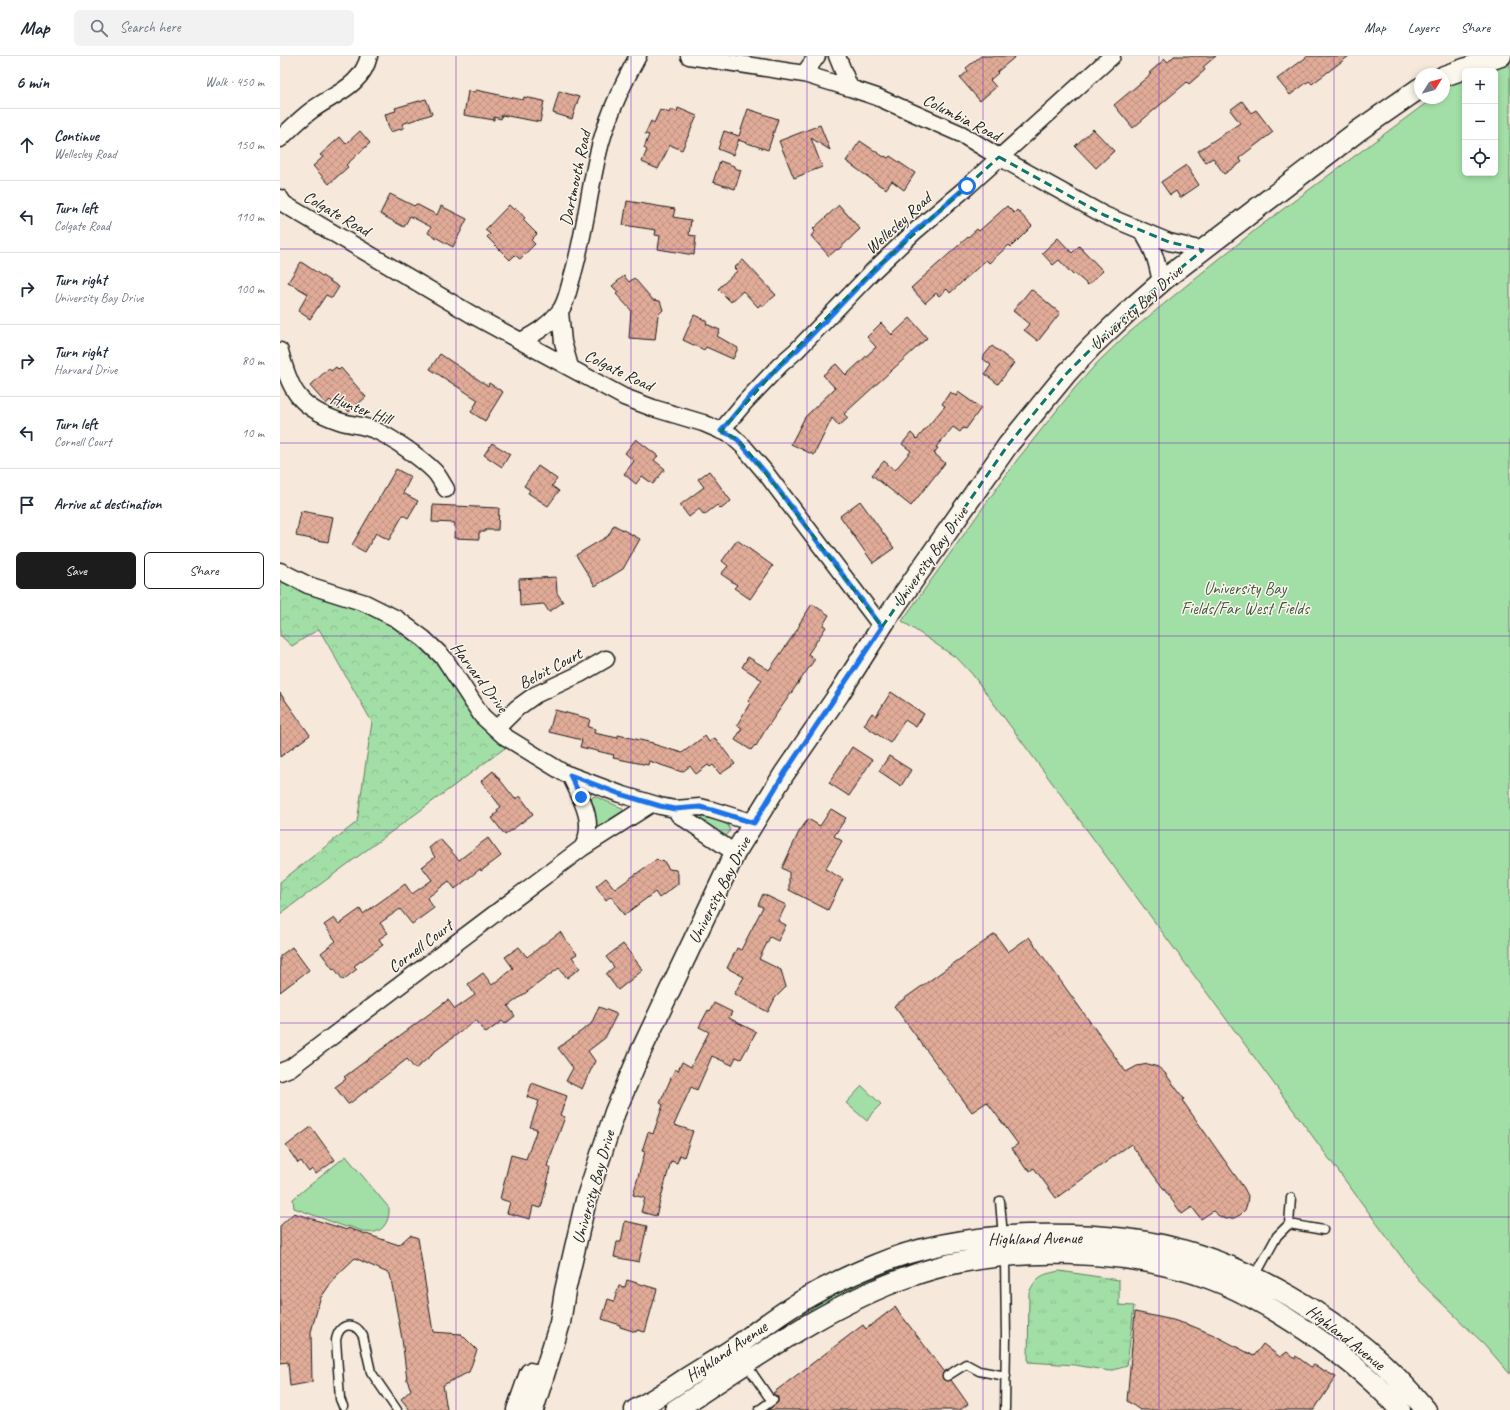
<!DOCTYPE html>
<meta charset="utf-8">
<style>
body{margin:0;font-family:Caveat,sans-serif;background:#f2f2f3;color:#1f2937}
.controls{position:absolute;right:12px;top:12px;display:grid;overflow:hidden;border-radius:6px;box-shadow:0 2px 6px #0003}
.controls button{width:36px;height:36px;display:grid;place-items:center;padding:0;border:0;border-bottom:1px solid #e0e1e3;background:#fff;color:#1f2937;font:20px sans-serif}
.compass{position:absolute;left:1134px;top:12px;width:36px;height:36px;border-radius:50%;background:#fff;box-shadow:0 2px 6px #0003;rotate:53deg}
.stop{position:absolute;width:12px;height:12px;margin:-9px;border:3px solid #1a73e8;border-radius:50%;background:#fff}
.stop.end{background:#1a73e8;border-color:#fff;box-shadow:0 1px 4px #0008}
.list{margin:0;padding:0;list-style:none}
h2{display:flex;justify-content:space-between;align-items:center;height:52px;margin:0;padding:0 16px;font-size:17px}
h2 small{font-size:13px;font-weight:400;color:#747a83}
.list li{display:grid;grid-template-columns:26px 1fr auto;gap:12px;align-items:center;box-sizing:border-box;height:72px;padding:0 16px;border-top:1px solid #e0e1e3}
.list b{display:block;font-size:15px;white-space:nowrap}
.list p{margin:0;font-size:13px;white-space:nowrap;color:#747a83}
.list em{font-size:13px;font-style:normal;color:#747a83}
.actions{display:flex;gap:8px;padding:12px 16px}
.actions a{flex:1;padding:9px 0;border:1px solid #1c1c1c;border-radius:6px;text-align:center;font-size:14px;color:#1c1c1c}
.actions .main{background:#1c1c1c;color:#fff}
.icon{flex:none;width:22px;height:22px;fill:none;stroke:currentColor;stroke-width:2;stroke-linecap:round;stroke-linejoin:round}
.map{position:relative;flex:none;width:1230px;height:1354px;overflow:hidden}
header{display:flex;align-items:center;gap:24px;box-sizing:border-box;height:56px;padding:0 20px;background:#fff;border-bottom:1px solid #e0e1e3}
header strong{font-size:19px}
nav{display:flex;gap:22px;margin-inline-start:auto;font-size:14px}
.search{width:280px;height:36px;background:#f2f2f3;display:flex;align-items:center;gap:10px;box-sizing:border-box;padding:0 14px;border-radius:6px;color:#747a83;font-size:15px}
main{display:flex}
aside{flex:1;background:#fff}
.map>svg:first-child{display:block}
.grass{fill:url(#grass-tufts);stroke:#5f7e61}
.forest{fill:url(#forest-crowns);stroke:#5f7e61}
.park{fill:#a2dfa6;stroke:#5f7e61}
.building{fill:url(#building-cross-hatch);stroke:#1c1c1c}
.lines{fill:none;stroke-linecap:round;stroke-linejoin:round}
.service-casing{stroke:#1c1c1c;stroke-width:11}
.minor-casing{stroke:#1c1c1c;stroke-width:19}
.tertiary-casing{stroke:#1c1c1c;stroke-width:23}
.service{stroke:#fbf7ec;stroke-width:8}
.minor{stroke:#fbf7ec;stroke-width:16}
.tertiary{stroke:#fbf7ec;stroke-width:20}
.route{stroke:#1a73e8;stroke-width:5}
.marked{fill:none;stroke:#0f766e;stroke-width:3;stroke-dasharray:8 5;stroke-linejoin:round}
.grid{fill:none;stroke:#7b2cbf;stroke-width:1;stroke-opacity:0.55}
.labels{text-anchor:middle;stroke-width:3;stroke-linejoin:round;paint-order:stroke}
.street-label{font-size:17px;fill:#1c1c1c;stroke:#fbf7ec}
.park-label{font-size:17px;fill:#445645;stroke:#fbf7ec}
</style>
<header>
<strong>Map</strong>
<div class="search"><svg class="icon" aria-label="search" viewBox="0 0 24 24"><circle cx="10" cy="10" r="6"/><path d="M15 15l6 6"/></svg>Search here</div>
<nav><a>Map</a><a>Layers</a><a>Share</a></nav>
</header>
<main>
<aside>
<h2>6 min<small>Walk · 450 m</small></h2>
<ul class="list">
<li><svg class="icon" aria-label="ahead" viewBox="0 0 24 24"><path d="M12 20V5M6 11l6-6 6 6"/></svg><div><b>Continue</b><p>Wellesley Road</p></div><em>150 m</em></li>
<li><svg class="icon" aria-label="left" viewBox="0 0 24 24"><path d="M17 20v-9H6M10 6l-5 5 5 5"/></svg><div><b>Turn left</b><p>Colgate Road</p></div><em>110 m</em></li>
<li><svg class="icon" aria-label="right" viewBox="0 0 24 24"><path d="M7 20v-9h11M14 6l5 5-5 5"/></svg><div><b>Turn right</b><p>University Bay Drive</p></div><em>100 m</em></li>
<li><svg class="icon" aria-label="right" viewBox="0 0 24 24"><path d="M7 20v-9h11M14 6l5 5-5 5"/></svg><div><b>Turn right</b><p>Harvard Drive</p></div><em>80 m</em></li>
<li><svg class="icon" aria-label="left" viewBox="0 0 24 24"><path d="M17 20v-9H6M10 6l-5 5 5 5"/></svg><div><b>Turn left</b><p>Cornell Court</p></div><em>10 m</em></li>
<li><svg class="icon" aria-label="arrive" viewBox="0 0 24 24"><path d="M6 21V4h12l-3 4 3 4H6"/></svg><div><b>Arrive at destination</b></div></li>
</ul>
<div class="actions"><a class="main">Save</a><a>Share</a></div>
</aside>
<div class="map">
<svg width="1230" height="1354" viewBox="0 0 1230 1354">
<defs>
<pattern id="grass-tufts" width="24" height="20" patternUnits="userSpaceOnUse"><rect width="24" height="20" fill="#a2dfa6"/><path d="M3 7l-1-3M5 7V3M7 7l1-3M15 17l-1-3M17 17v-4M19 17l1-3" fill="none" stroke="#8bbf8e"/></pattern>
<pattern id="forest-crowns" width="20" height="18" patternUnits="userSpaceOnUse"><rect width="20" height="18" fill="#a2dfa6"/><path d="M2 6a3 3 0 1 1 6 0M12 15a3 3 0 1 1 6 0" fill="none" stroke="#8bbf8e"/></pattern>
<pattern id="building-cross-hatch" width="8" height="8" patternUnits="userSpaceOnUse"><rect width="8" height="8" fill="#e1ab98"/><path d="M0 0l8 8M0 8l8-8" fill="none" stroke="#c09382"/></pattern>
</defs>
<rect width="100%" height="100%" fill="#f6e8db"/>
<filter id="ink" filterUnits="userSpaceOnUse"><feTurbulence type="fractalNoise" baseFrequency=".025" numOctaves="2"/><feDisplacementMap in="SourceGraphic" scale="8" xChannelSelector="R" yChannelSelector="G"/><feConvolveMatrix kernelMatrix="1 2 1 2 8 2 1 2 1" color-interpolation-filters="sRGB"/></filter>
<g filter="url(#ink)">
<path class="grass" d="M 675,1193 L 677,1198 L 604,1220 L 574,1233 L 516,1265 L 532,1248 L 598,1215 Z
M 780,1215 L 839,1224 L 839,1249 L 854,1250 L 847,1310 L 830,1315 L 795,1309 L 748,1306 L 749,1237 C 756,1220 763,1218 780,1215 Z"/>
<path class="forest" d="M 0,521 L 104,564 L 138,584 L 181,639 L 229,689 L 0,858 L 0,826 L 77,766 L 92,666 L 39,573 L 12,590 L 0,579 Z"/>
<path class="park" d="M 1230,6 L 1230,1318 L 1205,1289 L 1140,1226 L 692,618 L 678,603 L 622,565 L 737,404 L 794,333 L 818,306 L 845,280 L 913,224 L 979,171 L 1153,42 L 1164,42 L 1164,34 L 1172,28 L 1185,22 L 1185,117 L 1215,117 L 1215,15 L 1201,15 L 1215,9 Z
M 314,740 L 342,752 L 343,755 L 319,770 L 315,768 L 311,743 Z
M 420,759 L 425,759 L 448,769 L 450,774 L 448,778 L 444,782 L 418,763 Z
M 582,1030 L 601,1048 L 592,1057 L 587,1065 L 566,1047 Z
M 66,1100 L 109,1152 C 110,1165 102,1179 87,1176 C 81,1175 74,1172 68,1170 L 66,1171 L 14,1152 L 13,1143 Z"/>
<path class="building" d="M 701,0 L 736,0 L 717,16 L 718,17 L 710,24 L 716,31 L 700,45 L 680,22 L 688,15 L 686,12 Z
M 894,0 L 936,0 L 923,11 L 925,14 L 909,28 L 907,26 L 853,72 L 834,49 L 871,18 L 869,17 L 885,3 L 888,6 Z
M 1028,0 L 1069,0 L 1032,28 L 1029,25 L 1010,39 L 997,23 Z
M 196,34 L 243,44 L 244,41 L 264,45 L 260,66 L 222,59 L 221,63 L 214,61 L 214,64 L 184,59 L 188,35 L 195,36 Z
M 279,35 L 299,41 L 292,63 L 273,57 Z
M 146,43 L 152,58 L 122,68 L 124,72 L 110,76 L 105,58 L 116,55 L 115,52 Z
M 962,45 L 971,57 L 976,54 L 993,76 L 959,102 L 962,106 L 944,118 L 933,102 L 926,106 L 918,95 L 960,67 L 950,54 Z
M 398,52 L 417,60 L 402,94 L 390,89 L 378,113 L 362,106 L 367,94 L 364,92 L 369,79 L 365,78 L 371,65 L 374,67 L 380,54 L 382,55 L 383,54 L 389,57 L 391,53 L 397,56 Z
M 468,53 L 498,63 L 488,94 L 458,84 L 459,83 L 453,99 L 438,93 L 444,75 L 459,80 Z
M 540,69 L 550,94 L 531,82 L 542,111 L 514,122 L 499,85 Z
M 813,73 L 834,95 L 816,112 L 795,90 Z
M 80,75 L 90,87 L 66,109 L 68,111 L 49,128 L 33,110 L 43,101 L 40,99 L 60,81 L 66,88 Z
M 580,85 L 604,101 L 605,100 L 608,102 L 610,100 L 635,117 L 624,134 L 612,125 L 606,133 L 603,130 L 602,131 L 566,105 Z
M 440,105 L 454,110 L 454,112 L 461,114 L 455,133 L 433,126 Z
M 906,109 L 919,129 L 900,142 L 896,135 L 890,139 L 881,126 Z
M 110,138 L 134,150 L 136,148 L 157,159 L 161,150 L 187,163 L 173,191 L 148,177 L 151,171 L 130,160 L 124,171 L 100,158 Z
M 347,145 L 395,153 L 393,161 L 411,164 L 409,179 L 416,180 L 414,199 L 378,193 L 380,180 L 375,179 L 376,174 L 343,169 Z
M 229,149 L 234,154 L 236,152 L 245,162 L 243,164 L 257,178 L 251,184 L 255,188 L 240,203 L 235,199 L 230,204 L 207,181 L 210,178 L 205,174 Z
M 559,149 L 580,173 L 558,194 L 557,193 L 549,200 L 531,180 L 535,175 L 533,173 Z
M 727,150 L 734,157 L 737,154 L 752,170 L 731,191 L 729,189 L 709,207 L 706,204 L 670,237 L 667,233 L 659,240 L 656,237 L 645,247 L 631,232 L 697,173 L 699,175 Z
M 778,182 L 792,197 L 799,190 L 823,215 L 808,229 L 794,217 L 793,219 L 779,204 L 773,209 L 762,197 Z
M 463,204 L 496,239 L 483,250 L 481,248 L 478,251 L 463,235 L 451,246 L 438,233 L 457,215 L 454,212 Z
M 21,206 L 59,231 L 52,242 L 46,239 L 30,263 L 18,255 L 28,238 L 8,226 Z
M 344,220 L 349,226 L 354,222 L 373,244 L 380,245 L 383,254 L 378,259 L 375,284 L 349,282 L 351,254 L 336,238 L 338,236 L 332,230 Z
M 751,233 L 780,257 L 758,285 L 744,274 L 749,268 L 733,255 Z
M 414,259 L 427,265 L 426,268 L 440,274 L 437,280 L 458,292 L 453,303 L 426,291 L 424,294 L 403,284 Z
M 630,262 L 647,282 L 564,358 L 568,362 L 559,370 L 552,362 L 534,399 L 511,388 L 525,361 L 555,332 L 543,319 L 556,308 L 566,319 L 596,291 L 587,281 L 601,267 L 612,279 Z
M 712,290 L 734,307 L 718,328 L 705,318 L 711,309 L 702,302 Z
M 160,298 L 208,330 L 209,327 L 223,336 L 205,365 L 191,356 L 198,344 L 150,313 Z
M 56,311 L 59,314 L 61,312 L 86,341 L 69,356 L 63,349 L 59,353 L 50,344 L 46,348 L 30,330 L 49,312 L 51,315 Z
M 670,336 L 676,340 L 678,336 L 701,352 L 686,373 L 683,372 L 680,376 L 673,371 L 656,391 L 658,392 L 654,397 L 665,407 L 631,450 L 592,419 L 604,405 L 615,414 L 631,395 L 622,388 L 631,377 L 637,383 L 665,350 L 662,348 Z
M 356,383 L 378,400 L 374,404 L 385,413 L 373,428 L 362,420 L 356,428 L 344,418 L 354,405 L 345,397 Z
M 212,387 L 230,398 L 222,411 L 204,399 Z
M 258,410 L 277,423 L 272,430 L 279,435 L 268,450 L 248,437 L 250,434 L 244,430 Z
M 116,413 L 131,421 L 123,437 L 138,445 L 128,462 L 123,459 L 109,484 L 96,477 L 85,496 L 72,489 Z
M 429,415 L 451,445 L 441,453 L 437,449 L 424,459 L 419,453 L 409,461 L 400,449 L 424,431 L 418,423 Z
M 580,445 L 614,492 L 593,507 L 560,460 Z
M 153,449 L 219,452 L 218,474 L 205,474 L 205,476 L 199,476 L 199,483 L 174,482 L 175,467 L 152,466 Z
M 21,455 L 53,461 L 48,486 L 16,480 Z
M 334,469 L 360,483 L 343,513 L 315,530 L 296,499 L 328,480 Z
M 457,484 L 493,510 L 470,543 L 454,532 L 457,529 L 441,518 L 448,510 L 442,505 Z
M 276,521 L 277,537 L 283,546 L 269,556 L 264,548 L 240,550 L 239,523 Z
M 532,548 L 549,559 L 543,569 L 546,571 L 528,598 L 535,603 L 486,673 L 476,690 L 475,689 L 471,694 L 455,684 L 462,672 L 457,669 L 470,647 L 468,645 L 482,624 L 462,611 L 468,601 L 489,614 L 517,574 L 520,568 L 519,568 Z
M 611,636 L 644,658 L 636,671 L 625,664 L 610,687 L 584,669 L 592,657 L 596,660 Z
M 0,637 L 30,679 L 0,701 Z
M 275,654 L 310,663 L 308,671 L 315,673 L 314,677 L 338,682 L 338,679 L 373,687 L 373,688 L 402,697 L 425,680 L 429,686 L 435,682 L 455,708 L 440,718 L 433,709 L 430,711 L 428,709 L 416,718 L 410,710 L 402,716 L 369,705 L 368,709 L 333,702 L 334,699 L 300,691 L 302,684 L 269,676 Z
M 572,691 L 592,704 L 569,740 L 549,727 Z
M 609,700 L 631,714 L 621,730 L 599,715 Z
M 213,715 L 235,743 L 240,740 L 253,758 L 225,779 L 212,762 L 215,760 L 214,759 L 218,756 L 217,754 L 221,751 L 201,725 Z
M 551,753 L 566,762 L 554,780 L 562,785 L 545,813 L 563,823 L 548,854 L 509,834 L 509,816 L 502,812 L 519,776 L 528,763 L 540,770 Z
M 208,782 L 221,800 L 201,815 L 200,813 L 175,833 L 169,825 L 147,842 L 154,852 L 132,868 L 120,853 L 100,867 L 108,877 L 99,883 L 103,889 L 74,910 L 77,913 L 63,924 L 54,912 L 53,913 L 41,897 L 56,885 L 44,869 L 54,862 L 59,868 L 80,853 L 83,858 L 125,828 L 132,838 L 152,824 L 142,811 L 155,801 L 149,792 L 160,783 L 179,804 Z
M 377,803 L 380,806 L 383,804 L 389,813 L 396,814 L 398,818 L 398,828 L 379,842 L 375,836 L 344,859 L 331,840 L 326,844 L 316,830 L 326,822 L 335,833 Z
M 483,838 L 506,849 L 498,865 L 506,869 L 498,885 L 490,881 L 479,903 L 501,914 L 506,931 L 495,942 L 488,956 L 454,938 L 464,921 L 447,912 L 457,892 L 461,894 L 483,851 L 478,849 Z
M 280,876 L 297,898 L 292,901 L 300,912 L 287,922 L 279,912 L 228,950 L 235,960 L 225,968 L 222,965 L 206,977 L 196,964 L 151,998 L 152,999 L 135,1013 L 127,1003 L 69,1048 L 68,1048 L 55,1031 L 66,1023 L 64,1021 L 168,944 L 175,953 L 195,939 L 188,928 L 203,917 L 212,929 L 233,912 L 225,901 L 239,891 L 247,901 Z
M 715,878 L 728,896 L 749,881 L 846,1016 L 857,1010 L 868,1008 L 878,1011 L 885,1017 L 904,1043 L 902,1044 L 964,1132 L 968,1140 L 967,1148 L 965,1154 L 960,1159 L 954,1162 L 946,1163 L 939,1160 L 933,1155 L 921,1163 L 912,1151 L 902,1158 L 851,1088 L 776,1142 L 754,1112 L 750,1115 L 748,1112 L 746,1113 L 732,1092 L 738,1088 L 707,1046 L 692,1056 L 614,950 Z
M 343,888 L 363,914 L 338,934 L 326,918 L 334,911 L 326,901 Z
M 12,891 L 29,914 L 0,936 L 0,900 Z
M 434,947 L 452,956 L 449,962 L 476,976 L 461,1003 L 456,1001 L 452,1009 L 432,1000 L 417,1034 L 411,1031 L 394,1069 L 413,1075 L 404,1101 L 400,1099 L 397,1107 L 391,1105 L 376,1160 L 361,1156 L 365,1142 L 353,1139 L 365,1096 L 362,1095 L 368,1076 L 373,1078 L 383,1049 L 380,1047 L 395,1013 L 398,1015 L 402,1006 L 411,1011 L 429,976 L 419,971 L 428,954 L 430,955 Z
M 319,951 L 337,958 L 325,982 L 308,995 L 315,1005 L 302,1033 L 286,1025 L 293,1012 L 278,992 L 311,968 Z
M 252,1027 L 287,1040 L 280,1059 L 285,1061 L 267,1110 L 271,1112 L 261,1152 L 253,1150 L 250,1163 L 227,1157 L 230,1146 L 220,1143 L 231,1099 L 246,1103 L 257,1073 L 250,1071 L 259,1045 L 247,1041 Z
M 31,1071 L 55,1104 L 36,1118 L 32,1113 L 29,1116 L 21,1105 L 18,1107 L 6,1090 Z
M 14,1157 L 67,1174 L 68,1172 L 119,1189 L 130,1179 L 138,1182 L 153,1276 L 181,1278 L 197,1294 L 189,1316 L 163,1329 L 167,1354 L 130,1354 L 121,1343 L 131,1334 L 127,1324 L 122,1283 L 110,1218 L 75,1202 L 55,1221 L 40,1243 L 31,1276 L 32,1326 L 10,1330 L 8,1306 L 0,1307 L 0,1170 Z
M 345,1165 L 367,1170 L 359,1206 L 334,1201 L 337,1186 L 341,1186 Z
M 347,1224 L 377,1233 L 365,1276 L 357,1274 L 356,1276 L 340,1271 L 340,1269 L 322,1263 L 328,1243 L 334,1245 L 339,1230 L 345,1231 Z
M 615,1251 L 664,1315 L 662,1320 L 663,1323 L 667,1325 L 671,1324 L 688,1348 L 680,1354 L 488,1354 L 498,1346 L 498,1341 L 493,1337 L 583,1269 L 586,1273 Z
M 855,1256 L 893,1264 L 912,1270 L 934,1279 L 974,1300 L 983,1288 L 1000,1301 L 1007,1296 L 1015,1303 L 1016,1300 L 1031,1311 L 1034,1309 L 1056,1321 L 1034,1354 L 860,1354 L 847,1345 Z"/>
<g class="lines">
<g class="service-casing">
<path id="service" d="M 720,1145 L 723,1181
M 1009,1168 L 1043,1174
M 725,1201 L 726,1283 L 725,1354
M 974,1222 L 997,1180 L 1009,1168 L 1011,1142
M 466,1308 L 488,1340
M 667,1320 L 686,1308 L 699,1315 L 726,1320
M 63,1350 L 60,1343 L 56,1284 C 59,1267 74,1264 83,1280 L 91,1316 L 117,1354
M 479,1354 L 493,1344"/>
</g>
<g class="minor-casing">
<path id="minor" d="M 409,0 L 524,18 L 570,32 L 597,41 L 681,78 L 719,101 L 824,159 L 889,186 L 923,194
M 557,0 L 570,32
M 524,18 L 537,0
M 0,83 C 10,73 21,62 32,54 C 54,38 82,30 89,0
M 0,142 L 4,148 L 196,261 L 344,341 L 373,352 L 423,367 L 451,379 L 463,390 L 485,416 L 602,571
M 862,176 C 874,193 877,206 881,226
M 280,256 L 283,286 L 290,311
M 241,285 C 256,277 268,270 279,256 C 286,248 288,235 291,225 C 304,183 308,140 318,98 C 326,63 341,31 358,0
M 0,295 C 10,334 18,351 59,365 C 71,369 85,369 97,375 C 114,383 141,402 154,415 C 159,420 162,427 166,433
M 441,375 L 465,346 L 500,309 L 517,294 L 592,216 L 633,177 L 687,131 L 832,0
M 0,515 L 28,529 L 85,547 L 117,563 L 144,583 L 164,602 L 202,660 L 224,680 L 284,717 L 340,738 L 380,750 L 395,753 L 420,751 L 432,754 L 474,767
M 216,673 L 237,652 L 255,639 L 300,618 L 326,603
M 290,719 C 301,742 317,768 302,792
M 395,753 L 399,759 L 455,797
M 0,1016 L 10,1012 L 302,792 L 371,748"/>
</g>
<g class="tertiary-casing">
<path id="tertiary" d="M 1164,20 L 1221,0
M 237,1354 L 250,1317
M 253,1354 L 280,1267 L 285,1235 L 306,1144 L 335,1056 L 361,995 L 455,797 L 504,718 L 559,638 L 609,559 L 728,389 L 787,317 L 812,290 L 854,250 L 886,222 L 1078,75 L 1140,32
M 355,1354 C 373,1344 390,1333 408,1321 C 424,1311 441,1301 457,1290 C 476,1276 495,1261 515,1249 C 540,1233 568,1220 595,1209 C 644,1188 696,1181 748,1179 C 781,1178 814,1179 846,1183 C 957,1196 1077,1268 1146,1354
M 395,1354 C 471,1305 545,1250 631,1220 C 721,1187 857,1191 946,1229 C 978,1243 1008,1262 1037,1282 C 1067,1303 1096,1326 1120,1354"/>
</g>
<use href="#service" class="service"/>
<use href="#minor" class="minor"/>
<use href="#tertiary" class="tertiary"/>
</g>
</g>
<g class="lines" filter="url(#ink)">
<path class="route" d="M 301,741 L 290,719 L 340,738 L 380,750 L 395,753 L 420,751 L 432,754 L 474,767 L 504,718 L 602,571 L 485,416 L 458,384 L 451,379 L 441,375 L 465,346 L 500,309 L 517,294 L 592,216 L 633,177 L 687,130"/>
</g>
<path class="marked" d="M 719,101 L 824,159 L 889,186 L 923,194 L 854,250 L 787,317 L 728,389 L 602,571 L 485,416 L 458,384 L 441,375 L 500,309 L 592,216 Z"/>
<path class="grid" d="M 176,0 L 176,1354M 351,0 L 351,1354M 527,0 L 527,1354M 703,0 L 703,1354M 879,0 L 879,1354M 1054,0 L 1054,1354M 0,193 L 1230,193M 0,387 L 1230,387M 0,580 L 1230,580M 0,774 L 1230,774M 0,967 L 1230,967M 0,1161 L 1230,1161"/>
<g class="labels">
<g class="street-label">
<text transform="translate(682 61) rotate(27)" y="6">Columbia Road</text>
<text transform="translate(295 122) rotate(-78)" y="6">Dartmouth Road</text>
<text transform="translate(57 157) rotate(30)" y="6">Colgate Road</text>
<text transform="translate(618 167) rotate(-42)" y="6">Wellesley Road</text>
<text transform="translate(856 251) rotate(-42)" y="6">University Bay Drive</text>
<text transform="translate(339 314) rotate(26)" y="6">Colgate Road</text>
<text transform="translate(81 352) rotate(21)" y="6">Hunter Hill</text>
<text transform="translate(650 500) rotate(-55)" y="6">University Bay Drive</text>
<text transform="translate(270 612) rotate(-28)" y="6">Beloit Court</text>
<text transform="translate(200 621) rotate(53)" y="6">Harvard Drive</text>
<text transform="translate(439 834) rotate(-63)" y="6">University Bay Drive</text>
<text transform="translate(140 890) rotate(-37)" y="6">Cornell Court</text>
<text transform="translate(313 1131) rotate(-74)" y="6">University Bay Drive</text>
<text transform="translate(755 1182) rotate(-1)" y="6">Highland Avenue</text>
<text transform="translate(1066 1281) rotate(38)" y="6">Highland Avenue</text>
<text transform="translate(446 1295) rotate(-34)" y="6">Highland Avenue</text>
</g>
<g class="park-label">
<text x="965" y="538">University Bay<tspan x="965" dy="20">Fields/Far West Fields</tspan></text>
</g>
</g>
</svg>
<div class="controls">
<button>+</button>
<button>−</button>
<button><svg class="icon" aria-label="locate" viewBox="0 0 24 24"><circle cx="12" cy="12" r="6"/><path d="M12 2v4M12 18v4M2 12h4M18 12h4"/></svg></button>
</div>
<svg class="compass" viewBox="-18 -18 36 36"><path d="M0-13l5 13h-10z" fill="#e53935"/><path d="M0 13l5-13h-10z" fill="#747a83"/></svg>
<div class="stop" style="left:687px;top:130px"></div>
<div class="stop end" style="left:301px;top:741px"></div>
</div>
</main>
